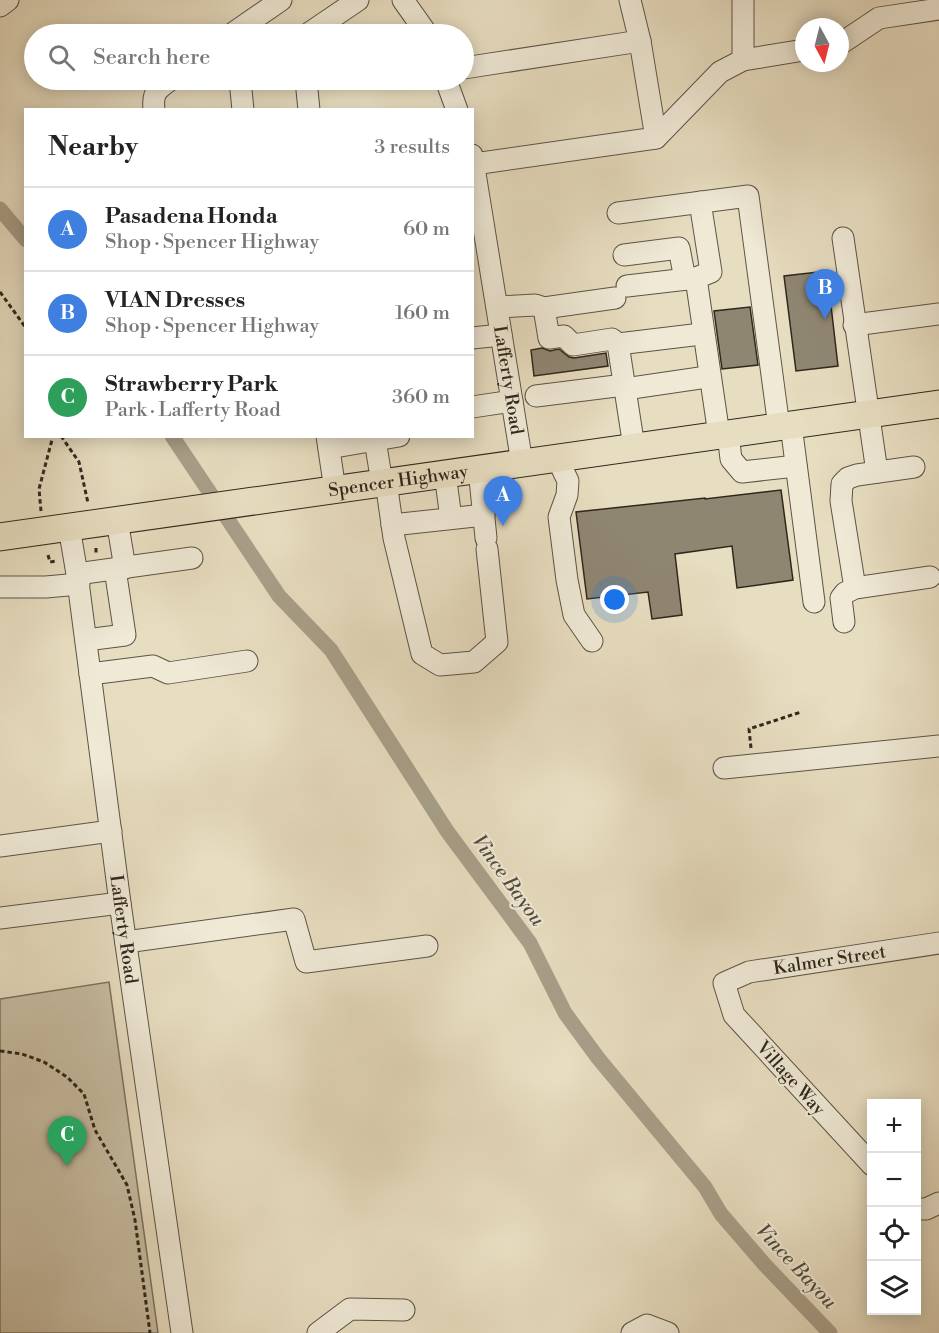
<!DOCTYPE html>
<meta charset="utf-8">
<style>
body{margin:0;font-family:"Libre Bodoni",serif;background:#f6f6f6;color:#222}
.controls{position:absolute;right:18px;bottom:18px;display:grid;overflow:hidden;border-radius:0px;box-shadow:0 3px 15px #0003}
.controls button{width:54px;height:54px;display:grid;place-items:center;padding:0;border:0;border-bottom:2px solid #e0e0e0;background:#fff;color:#222;font:30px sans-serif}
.compass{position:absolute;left:795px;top:18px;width:54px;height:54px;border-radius:50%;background:#fff;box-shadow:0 3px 15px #0003;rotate:173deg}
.you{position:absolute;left:615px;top:600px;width:21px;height:21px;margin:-15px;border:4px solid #fff;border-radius:50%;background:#1a73e8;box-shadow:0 0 0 9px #1a73e833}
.badge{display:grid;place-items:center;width:39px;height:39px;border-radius:50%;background:#d93025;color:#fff;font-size:20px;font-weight:700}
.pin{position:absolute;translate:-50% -50px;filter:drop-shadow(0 2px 3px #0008)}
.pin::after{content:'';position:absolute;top:32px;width:21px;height:18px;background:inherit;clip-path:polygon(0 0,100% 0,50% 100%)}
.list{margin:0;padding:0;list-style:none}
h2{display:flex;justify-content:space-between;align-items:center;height:78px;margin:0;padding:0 24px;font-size:26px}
h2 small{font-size:20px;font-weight:400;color:#767676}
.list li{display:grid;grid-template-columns:39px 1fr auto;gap:18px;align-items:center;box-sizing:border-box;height:84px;padding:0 24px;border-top:2px solid #e0e0e0}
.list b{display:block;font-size:22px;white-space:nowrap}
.list p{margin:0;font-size:20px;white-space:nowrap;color:#767676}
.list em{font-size:20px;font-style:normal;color:#767676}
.icon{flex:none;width:33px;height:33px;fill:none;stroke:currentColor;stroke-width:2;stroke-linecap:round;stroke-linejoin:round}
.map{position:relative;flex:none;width:939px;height:1333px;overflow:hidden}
.search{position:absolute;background:#fff;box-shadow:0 3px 15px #0003;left:24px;top:24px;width:450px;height:66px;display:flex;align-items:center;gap:15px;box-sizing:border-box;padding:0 21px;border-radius:33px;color:#767676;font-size:22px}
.panel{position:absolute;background:#fff;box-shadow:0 3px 15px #0003;left:24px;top:108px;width:450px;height:330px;border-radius:0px}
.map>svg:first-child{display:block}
.green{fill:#c8bea4;stroke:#7c7260;stroke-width:1.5}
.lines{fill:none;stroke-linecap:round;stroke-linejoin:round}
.canal{stroke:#a89f89;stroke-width:15}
.building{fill:#8f8672;stroke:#2f271d;stroke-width:1.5}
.minor-casing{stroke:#5d5446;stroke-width:23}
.major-casing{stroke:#2f271d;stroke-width:29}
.path{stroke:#2f271d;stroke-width:3;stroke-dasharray:4.5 3;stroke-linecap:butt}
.minor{stroke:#efe9d6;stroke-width:21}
.major{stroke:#e7ddc0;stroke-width:27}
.labels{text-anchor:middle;stroke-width:4.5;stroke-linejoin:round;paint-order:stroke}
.street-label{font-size:18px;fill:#2f271d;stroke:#efe9d6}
.water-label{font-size:20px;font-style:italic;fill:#534b3d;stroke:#efe9d6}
</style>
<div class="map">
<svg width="939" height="1333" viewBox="0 0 939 1333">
<rect width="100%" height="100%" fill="#e7ddc0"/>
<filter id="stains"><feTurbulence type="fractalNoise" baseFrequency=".00333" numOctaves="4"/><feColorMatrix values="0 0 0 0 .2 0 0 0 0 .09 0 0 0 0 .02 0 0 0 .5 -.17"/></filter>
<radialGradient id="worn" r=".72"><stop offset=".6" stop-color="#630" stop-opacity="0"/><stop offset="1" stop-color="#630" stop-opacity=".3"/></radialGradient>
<path class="green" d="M 109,982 L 158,1333 L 0,1333 L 0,999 Z"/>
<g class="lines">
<path class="canal" d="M 0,209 L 26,240
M 172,436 L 279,596 L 331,650 L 447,831 L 530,943 L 565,1013 L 598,1058 L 705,1187 L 721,1214 L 765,1265 L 830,1333"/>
</g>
<path class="building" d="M 827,271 L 838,366 L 796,371 L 784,276 Z
M 750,307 L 758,365 L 722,369 L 714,311 Z
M 542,348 L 550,351 L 559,349 L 569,357 L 574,358 L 606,353 L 608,366 L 534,376 L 531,350 Z
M 781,490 L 793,580 L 737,588 L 732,546 L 675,554 L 682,615 L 652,619 L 648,592 L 587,599 L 576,512 L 705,498 L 705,499 Z"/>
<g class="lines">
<g class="minor-casing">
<g id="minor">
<path d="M 403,0 L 427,34"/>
<path d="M 630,0 L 640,41"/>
<path d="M 743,0 L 743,60"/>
<path d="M 0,6 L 8,0"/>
<path d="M 232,34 L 281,0"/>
<path d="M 308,34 L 358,0"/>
<path d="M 840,44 L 879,18 L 939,9"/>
<path d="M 464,68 L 640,41 L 656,138 L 474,164"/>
<path d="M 240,80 L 243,110"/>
<path d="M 306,80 L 309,110"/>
<path d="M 446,80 L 457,110"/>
<path d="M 154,110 C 152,93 157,89 170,80"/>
<path d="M 656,138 L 720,72 L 743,60 L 804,50"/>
<path id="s1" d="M 472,155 L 522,463"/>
<path d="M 700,202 L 711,272 L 696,278 L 719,435"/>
<path d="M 618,213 L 748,196 L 779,427"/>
<path d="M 843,238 L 877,472"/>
<path d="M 624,255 L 679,248 L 685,279"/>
<path d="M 627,286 L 696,278"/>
<path d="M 497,307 L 535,305 L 544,308 L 549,338 L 564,336 L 573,345 L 612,339 L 618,344 L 634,447"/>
<path d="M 544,308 L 615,298"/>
<path d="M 854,325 L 939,314"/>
<path d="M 472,338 L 501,335"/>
<path d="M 618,344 L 693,335"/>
<path d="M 625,389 L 700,378"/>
<path d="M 536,396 L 624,385"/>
<path d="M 472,407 L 512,401"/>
<path d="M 791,425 L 814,602"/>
<path d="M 728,434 L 731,459 L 742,472 L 796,466"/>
<path d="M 327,436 L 335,490"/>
<path d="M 375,440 L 382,483"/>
<path d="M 329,448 L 399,436"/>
<path d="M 557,458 L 568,481 L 567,495 L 559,517 L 567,580 L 574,615 L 592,641"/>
<path d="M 479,469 L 486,538"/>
<path d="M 445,474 L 451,518"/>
<path d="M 386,482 L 394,538 L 422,654 L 440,665 L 474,662 L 497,642 L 487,549"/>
<path d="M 117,520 L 125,568"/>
<path d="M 392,525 L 484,515"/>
<path id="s2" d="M 69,527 L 77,574 L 120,903 L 182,1333"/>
<path d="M 77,574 L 192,558"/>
<path d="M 0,587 L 46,587 L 79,584"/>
<path d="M 855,588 L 841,501 L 842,484 L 848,478 L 857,475 L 914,467"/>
<path d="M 844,622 L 841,598 L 845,593 L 855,588 L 930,577"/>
<path d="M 86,640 L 125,635 L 115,569"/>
<path d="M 90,674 L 153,666 L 168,673 L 247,661"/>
<path d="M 724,768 L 939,746"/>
<path d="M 0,846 L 111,831"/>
<path d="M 0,918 L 120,903"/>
<path d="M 126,942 L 294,919 L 306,962 L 427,946"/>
<path id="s3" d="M 872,1165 L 734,1015 L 724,983 L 749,972 L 939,943"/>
<path d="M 916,1209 L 926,1209 L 939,1203"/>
<path d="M 318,1333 L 350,1309 L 404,1310"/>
<path d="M 632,1333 L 647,1325 L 668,1333"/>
</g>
</g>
<g class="major-casing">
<g id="major">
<path id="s4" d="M 0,537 L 939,404"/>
</g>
</g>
<path class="path" d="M 0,292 L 26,328
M 61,436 L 79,462 L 88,503
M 41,511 L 39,489 L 53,436
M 96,548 L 96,555
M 48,555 L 50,562 L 57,561
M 751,748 L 749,729 L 801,712
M 0,1051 L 22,1054 L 44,1062 L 67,1077 L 84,1094 L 95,1130 L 127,1185 L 135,1220 L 150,1333"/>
<use href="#minor" class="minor"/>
<use href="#major" class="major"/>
</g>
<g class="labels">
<g class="street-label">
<text dy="6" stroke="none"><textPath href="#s1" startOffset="228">Lafferty Road</textPath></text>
<text dy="6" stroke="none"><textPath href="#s4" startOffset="402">Spencer Highway</textPath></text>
<text dy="6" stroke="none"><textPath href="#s2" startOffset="406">Lafferty Road</textPath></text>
<text dy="6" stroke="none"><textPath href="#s3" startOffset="346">Kalmer Street</textPath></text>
<text transform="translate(791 1078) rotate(48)" y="6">Village Way</text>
</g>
<g class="water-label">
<text transform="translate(509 880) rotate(54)" y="7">Vince Bayou</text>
<text transform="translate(797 1266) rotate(47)" y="7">Vince Bayou</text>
</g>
</g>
<rect width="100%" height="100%" filter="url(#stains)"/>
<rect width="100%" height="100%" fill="url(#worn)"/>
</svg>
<div class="controls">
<button>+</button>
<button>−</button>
<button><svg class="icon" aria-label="locate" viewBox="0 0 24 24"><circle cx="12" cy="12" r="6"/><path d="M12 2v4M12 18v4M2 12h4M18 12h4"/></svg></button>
<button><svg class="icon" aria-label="layers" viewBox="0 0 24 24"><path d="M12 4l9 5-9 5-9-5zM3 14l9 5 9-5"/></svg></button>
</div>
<svg class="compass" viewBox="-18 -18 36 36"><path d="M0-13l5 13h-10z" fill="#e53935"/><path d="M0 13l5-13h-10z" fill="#767676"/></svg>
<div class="you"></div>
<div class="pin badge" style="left:503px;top:526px;background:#3f7fe0">A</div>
<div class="pin badge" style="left:825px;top:319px;background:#3f7fe0">B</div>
<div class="pin badge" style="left:67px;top:1166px;background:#2e9e5b">C</div>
<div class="search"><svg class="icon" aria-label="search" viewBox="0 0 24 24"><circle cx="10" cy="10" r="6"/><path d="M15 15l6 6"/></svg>Search here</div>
<section class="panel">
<h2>Nearby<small>3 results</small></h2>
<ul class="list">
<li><span class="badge" style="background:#3f7fe0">A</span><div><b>Pasadena Honda</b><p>Shop · Spencer Highway</p></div><em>60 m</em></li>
<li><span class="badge" style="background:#3f7fe0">B</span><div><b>VIAN Dresses</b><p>Shop · Spencer Highway</p></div><em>160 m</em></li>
<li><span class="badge" style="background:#2e9e5b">C</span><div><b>Strawberry Park</b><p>Park · Lafferty Road</p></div><em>360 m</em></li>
</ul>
</section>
</div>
